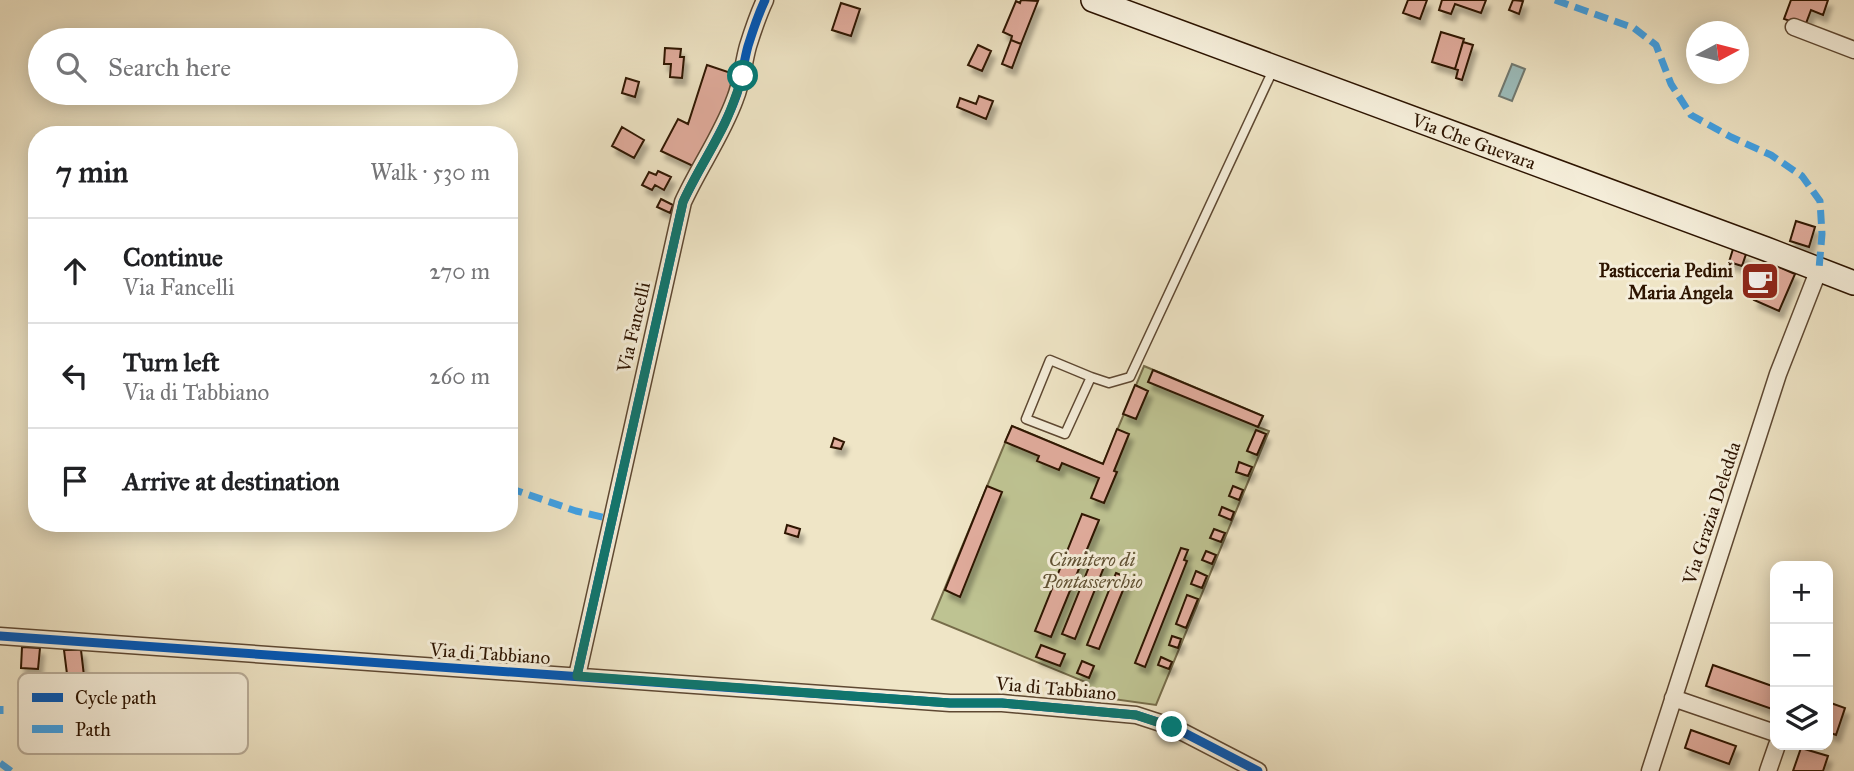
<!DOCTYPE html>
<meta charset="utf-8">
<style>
body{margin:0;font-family:"IM FELL Great Primer",serif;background:#f6f6f6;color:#202124}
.controls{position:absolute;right:21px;bottom:21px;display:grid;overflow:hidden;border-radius:14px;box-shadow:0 4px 18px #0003}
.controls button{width:63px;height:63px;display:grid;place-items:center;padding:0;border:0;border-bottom:2px solid #e0e0e0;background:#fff;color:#202124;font:35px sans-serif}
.compass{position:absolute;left:1686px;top:21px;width:63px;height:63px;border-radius:50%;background:#fff;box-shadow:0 4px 18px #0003;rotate:83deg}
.stop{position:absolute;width:21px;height:21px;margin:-16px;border:5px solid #0f766e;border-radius:50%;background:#fff}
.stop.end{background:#0f766e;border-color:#fff;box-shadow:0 2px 7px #0008}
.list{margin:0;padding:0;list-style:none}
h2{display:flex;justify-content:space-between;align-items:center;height:91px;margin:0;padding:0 28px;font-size:30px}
h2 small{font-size:23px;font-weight:400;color:#757577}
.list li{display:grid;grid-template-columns:46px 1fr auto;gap:21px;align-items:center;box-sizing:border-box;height:105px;padding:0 28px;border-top:2px solid #e0e0e0}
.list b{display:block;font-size:26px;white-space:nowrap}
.list p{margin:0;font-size:23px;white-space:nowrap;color:#757577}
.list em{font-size:23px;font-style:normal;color:#757577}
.icon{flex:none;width:38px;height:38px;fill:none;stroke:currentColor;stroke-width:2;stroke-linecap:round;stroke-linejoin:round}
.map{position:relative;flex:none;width:1854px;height:771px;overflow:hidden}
.search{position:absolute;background:#fff;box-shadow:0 4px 18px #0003;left:28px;top:28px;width:490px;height:77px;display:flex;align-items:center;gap:18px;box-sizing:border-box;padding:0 24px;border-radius:38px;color:#757577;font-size:26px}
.panel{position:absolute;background:#fff;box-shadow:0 4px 18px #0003;left:28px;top:126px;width:490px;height:406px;border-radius:28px}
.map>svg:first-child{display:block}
.green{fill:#bec392;stroke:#766c49;stroke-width:2}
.water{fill:#9cbdbc;stroke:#707971;stroke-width:2}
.building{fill:#e1ac9d;stroke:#2d1400;stroke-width:2;filter:url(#shadow)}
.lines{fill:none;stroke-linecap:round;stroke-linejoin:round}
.service-casing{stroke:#5e4832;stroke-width:11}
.minor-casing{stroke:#5e4832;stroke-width:19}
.secondary-casing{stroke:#2d1400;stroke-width:26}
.service{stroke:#f5eeda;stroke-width:8}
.minor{stroke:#f5eeda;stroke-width:16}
.secondary{stroke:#f5eeda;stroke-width:23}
.quiet{stroke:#3ea2e9;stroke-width:7;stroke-dasharray:14 7;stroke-linecap:butt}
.cycleway-casing{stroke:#f5eeda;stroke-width:13}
.cycleway{stroke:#0057b8;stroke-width:9}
.route{stroke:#0f766e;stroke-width:9}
.labels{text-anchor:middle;stroke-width:6;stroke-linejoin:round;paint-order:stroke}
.street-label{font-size:19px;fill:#2d1400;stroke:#f5eeda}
.poi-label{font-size:19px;font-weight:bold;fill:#2d1400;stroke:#f5eeda;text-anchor:end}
.park-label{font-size:19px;font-style:italic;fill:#605133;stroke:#f5eeda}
.key{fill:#f5eeda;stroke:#b9ad99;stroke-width:2}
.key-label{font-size:19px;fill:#2d1400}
</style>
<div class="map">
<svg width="1854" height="771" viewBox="0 0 1854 771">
<defs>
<filter id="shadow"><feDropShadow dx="4" dy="7" stdDeviation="2" flood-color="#0004"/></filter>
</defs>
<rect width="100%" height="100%" fill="#efe5c6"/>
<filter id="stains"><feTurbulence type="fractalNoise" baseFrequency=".00286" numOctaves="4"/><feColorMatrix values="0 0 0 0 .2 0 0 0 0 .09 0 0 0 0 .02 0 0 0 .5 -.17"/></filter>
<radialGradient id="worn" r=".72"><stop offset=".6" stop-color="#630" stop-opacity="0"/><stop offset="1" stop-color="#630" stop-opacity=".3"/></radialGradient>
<path class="green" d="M 1144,366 L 1263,416 L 1258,427 L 1269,431 L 1156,705 L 1084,695 L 1088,683 L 932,619 L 1012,426 L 1103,464 Z"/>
<path class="water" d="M 1512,64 L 1525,69 L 1512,101 L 1499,96 Z"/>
<path class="building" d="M 1021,0 L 1038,1 L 1021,44 L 1011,40 L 1012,36 L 1003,32 L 1016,1 L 1020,3 Z
M 1408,0 L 1427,0 L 1420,19 L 1403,13 Z
M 1442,0 L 1486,0 L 1481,13 L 1455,4 L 1451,14 L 1439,10 Z
M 1513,0 L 1523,1 L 1519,14 L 1509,10 Z
M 1791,0 L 1828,0 L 1823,15 L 1811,10 L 1805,26 L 1784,19 Z
M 841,3 L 860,9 L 851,36 L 832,30 Z
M 1441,32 L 1464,39 L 1455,69 L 1432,62 Z
M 1011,40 L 1021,44 L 1012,68 L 1002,64 Z
M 1463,42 L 1473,45 L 1462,80 L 1456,78 L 1458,70 L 1455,69 Z
M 978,45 L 991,51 L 982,71 L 968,65 Z
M 665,48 L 681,49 L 680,57 L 684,57 L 682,78 L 670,77 L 671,64 L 664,64 Z
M 707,65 L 737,75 L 713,134 L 693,166 L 661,151 L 678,119 L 688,124 Z
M 626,78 L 639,82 L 635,97 L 622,93 Z
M 979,96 L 993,101 L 986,119 L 957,107 L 960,98 L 976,104 Z
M 622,127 L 644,140 L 634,158 L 612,146 Z
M 658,171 L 671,177 L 664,190 L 655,185 L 652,190 L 642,185 L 649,172 L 656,175 Z
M 661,199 L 673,205 L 670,213 L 657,207 Z
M 1796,221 L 1815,227 L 1809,247 L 1790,241 Z
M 1733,249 L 1746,254 L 1742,266 L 1729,262 Z
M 1770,263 L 1795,274 L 1779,311 L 1754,300 Z
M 1153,370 L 1263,416 L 1258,427 L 1148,382 Z
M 1135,385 L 1148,391 L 1136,419 L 1123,414 Z
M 1012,426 L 1103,464 L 1117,429 L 1129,434 L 1114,471 L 1117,472 L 1104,503 L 1091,498 L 1099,478 L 1062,463 L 1059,470 L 1037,461 L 1039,456 L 1005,442 Z
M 1256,430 L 1266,434 L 1257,455 L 1247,451 Z
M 834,438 L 844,442 L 841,449 L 831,447 Z
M 1239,462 L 1252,467 L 1248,476 L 1236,472 Z
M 987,486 L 1002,492 L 960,597 L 945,590 Z
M 1233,486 L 1243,490 L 1239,500 L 1229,496 Z
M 1222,507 L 1234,512 L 1231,520 L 1219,515 Z
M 1082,514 L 1099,520 L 1051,637 L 1035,631 Z
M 787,525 L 800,529 L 798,537 L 785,533 Z
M 1214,529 L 1225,533 L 1221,542 L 1210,538 Z
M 1181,548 L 1188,550 L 1184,560 L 1187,561 L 1145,667 L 1135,663 Z
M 1206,551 L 1216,555 L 1212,564 L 1202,560 Z
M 1093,557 L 1106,562 L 1075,639 L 1062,634 Z
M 1196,571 L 1207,576 L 1202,588 L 1191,584 Z
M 1116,573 L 1128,578 L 1099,649 L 1087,645 Z
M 1187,595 L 1198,599 L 1186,628 L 1176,624 Z
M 1172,636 L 1181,639 L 1178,648 L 1169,645 Z
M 1041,645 L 1065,654 L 1060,666 L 1036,657 Z
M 22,647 L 40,648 L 38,669 L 21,668 Z
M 64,650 L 81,650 L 88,711 L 72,714 Z
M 1161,657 L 1172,662 L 1169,669 L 1158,665 Z
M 1082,661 L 1094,666 L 1089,678 L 1077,673 Z
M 1713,665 L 1775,687 L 1775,699 L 1772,709 L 1706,686 Z
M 1828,702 L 1845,708 L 1836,735 L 1828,732 Z
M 1691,730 L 1736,746 L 1729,764 L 1685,748 Z
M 1801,748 L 1828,756 L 1823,771 L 1793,771 Z"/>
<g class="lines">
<g class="service-casing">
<path id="service" d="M 1091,377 L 1050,360 L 1026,419 L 1065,434 L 1091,377 L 1109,383 L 1130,377 L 1273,70"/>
</g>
<g class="minor-casing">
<path id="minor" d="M 1794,27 L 1854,50
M 0,636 L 950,703 L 1002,703 L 1136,715 L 1173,727 L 1258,771
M 577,676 L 683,202 C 699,167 722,135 735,99 C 742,82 743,64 748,46 C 753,30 758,15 765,0
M 1673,698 L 1775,733
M 1650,771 L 1778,374 L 1819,269
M 1768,771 L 1777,745"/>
</g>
<g class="secondary-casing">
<path id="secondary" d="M 1093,0 L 1766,249 L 1854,283"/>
</g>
<use href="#service" class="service"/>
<use href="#minor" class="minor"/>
<use href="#secondary" class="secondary"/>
<path class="quiet" d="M 1555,0 L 1634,28 L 1656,45 L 1671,84 L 1691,115 L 1731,137 L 1771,155 L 1802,176 L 1820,201 L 1822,234 L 1819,269
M 509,488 L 576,511 L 611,519
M 0,706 L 0,714
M 0,763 L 11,771 L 16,771"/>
<g class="cycleway-casing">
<path id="cycleway" d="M 0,636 L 950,703 L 1002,703 L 1136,715 L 1173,727 L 1258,771
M 577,676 L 683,202 C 699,167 722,135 735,99 C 742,82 743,64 748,46 C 753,30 758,15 765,0"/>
</g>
<use href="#cycleway" class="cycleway"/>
</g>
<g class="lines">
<path class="route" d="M 743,76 C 737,92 732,108 725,123 C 712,150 695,175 683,202 L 577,676 L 950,703 L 1002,703 L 1136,715 L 1172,727"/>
</g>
<defs>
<g id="cafe-square" transform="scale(2.0125)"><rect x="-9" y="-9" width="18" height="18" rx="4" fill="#8f2418" stroke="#f5eeda"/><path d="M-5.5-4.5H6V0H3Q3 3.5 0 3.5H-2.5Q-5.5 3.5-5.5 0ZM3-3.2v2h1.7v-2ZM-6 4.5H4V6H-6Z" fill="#fff"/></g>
</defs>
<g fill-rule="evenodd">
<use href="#cafe-square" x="1760" y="281"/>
</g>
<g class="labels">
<g class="street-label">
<text transform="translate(1474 141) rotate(20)" y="7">Via Che Guevara</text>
<text transform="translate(633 327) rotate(-77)" y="7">Via Fancelli</text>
<text transform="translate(1711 513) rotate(-72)" y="7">Via Grazia Deledda</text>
<text transform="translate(490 653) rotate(4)" y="7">Via di Tabbiano</text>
<text transform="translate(1056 688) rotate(5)" y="7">Via di Tabbiano</text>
</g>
<g class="poi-label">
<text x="1733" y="277">Pasticceria Pedini<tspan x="1733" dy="22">Maria Angela</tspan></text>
</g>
<g class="park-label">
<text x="1092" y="566">Cimitero di<tspan x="1092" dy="22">Pontasserchio</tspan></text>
</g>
</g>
<rect x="18" y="673" width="230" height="81" rx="10" class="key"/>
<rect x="32" y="693" width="31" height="9" fill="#0057b8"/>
<rect x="32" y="725" width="31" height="8" fill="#3ea2e9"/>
<g class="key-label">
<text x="75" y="704">Cycle path</text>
<text x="75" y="736">Path</text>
</g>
<rect width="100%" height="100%" filter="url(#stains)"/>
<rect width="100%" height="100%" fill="url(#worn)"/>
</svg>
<div class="controls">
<button>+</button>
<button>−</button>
<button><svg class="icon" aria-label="layers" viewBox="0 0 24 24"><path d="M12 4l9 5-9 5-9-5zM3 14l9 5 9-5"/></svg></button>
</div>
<svg class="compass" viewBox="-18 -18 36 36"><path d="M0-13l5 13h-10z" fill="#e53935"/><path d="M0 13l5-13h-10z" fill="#757577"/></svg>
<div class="stop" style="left:743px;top:76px"></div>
<div class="stop end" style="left:1172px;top:727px"></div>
<div class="search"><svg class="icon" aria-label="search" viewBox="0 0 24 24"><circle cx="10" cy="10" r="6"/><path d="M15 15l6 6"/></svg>Search here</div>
<section class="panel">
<h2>7 min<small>Walk · 530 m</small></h2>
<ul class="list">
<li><svg class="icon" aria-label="ahead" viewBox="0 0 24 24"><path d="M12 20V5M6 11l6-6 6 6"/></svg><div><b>Continue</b><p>Via Fancelli</p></div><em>270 m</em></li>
<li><svg class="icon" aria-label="left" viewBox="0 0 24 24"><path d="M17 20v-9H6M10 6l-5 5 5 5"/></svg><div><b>Turn left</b><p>Via di Tabbiano</p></div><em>260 m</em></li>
<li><svg class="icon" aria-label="arrive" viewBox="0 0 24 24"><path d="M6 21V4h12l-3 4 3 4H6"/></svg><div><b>Arrive at destination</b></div></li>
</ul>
</section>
</div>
